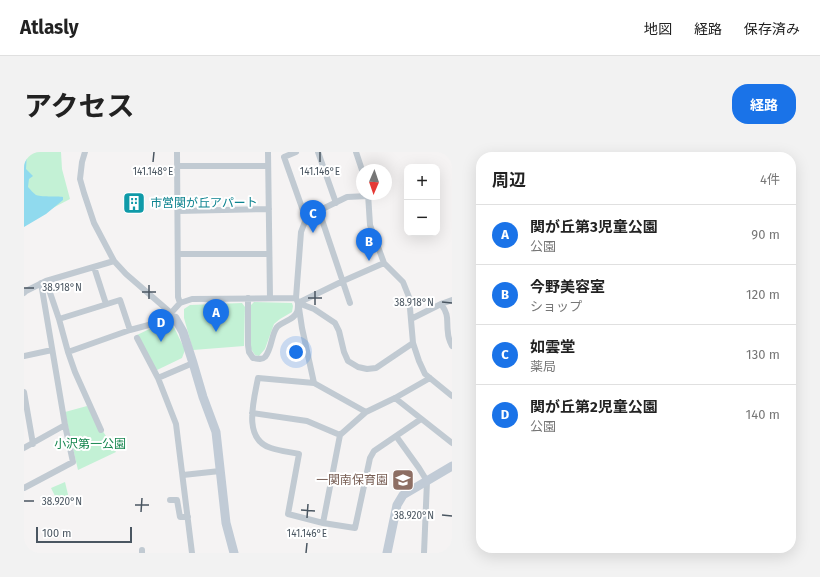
<!DOCTYPE html>
<html lang="ja">
<meta charset="utf-8">
<style>
body{margin:0;font-family:"Fira Sans","Noto Sans JP",sans-serif;background:#f2f2f2;color:#222}
.controls{position:absolute;right:12px;top:12px;display:grid;overflow:hidden;border-radius:8px;box-shadow:0 4px 16px #0002}
.controls button{width:36px;height:36px;display:grid;place-items:center;padding:0;border:0;border-bottom:1px solid #e0e0e0;background:#fff;color:#222;font:20px sans-serif}
.compass{position:absolute;left:332px;top:12px;width:36px;height:36px;border-radius:50%;background:#fff;box-shadow:0 4px 16px #0002;rotate:182deg}
.scale{position:absolute;left:12px;bottom:10px;width:96px;box-sizing:border-box;padding-left:4px;border:2px solid #4a5661;border-top:0;font-size:11px;line-height:14px;white-space:nowrap;color:#4a5661;-webkit-text-stroke:3px #fff;paint-order:stroke}
.you{position:absolute;left:272px;top:200px;width:14px;height:14px;margin:-10px;border:3px solid #fff;border-radius:50%;background:#1a73e8;box-shadow:0 0 0 6px #1a73e833}
.badge{display:grid;place-items:center;width:26px;height:26px;border-radius:50%;background:#1a73e8;color:#fff;font-size:13px;font-weight:700}
.pin{position:absolute;translate:-50% -33px;filter:drop-shadow(0 1px 2px #0008)}
.pin::after{content:'';position:absolute;top:21px;width:14px;height:12px;background:inherit;clip-path:polygon(0 0,100% 0,50% 100%)}
.list{margin:0;padding:0;list-style:none}
h2{display:flex;justify-content:space-between;align-items:center;height:52px;margin:0;padding:0 16px;font-size:17px}
h2 small{font-size:13px;font-weight:400;color:#767676}
.list li{display:grid;grid-template-columns:26px 1fr auto;gap:12px;align-items:center;box-sizing:border-box;height:60px;padding:0 16px;border-top:1px solid #e0e0e0}
.list b{display:block;font-size:15px;white-space:nowrap}
.list p{margin:0;font-size:13px;white-space:nowrap;color:#767676}
.list em{font-size:13px;font-style:normal;color:#767676}
.map{position:relative;flex:none;width:428px;height:401px;overflow:hidden;border-radius:16px}
header{display:flex;align-items:center;gap:24px;box-sizing:border-box;height:56px;padding:0 20px;background:#fff;border-bottom:1px solid #e0e0e0}
header strong{font-size:19px}
nav{display:flex;gap:22px;margin-inline-start:auto;font-size:14px}
.intro{display:flex;align-items:center;justify-content:space-between;box-sizing:border-box;height:96px;padding:0 24px}
h1{margin:0;font-size:28px}
.button{padding:10px 18px;border-radius:16px;background:#1a73e8;color:#fff;font-size:14px;font-weight:700}
main{display:flex;gap:24px;padding:0 24px}
aside{flex:1;background:#fff;border-radius:16px;box-shadow:0 4px 16px #0002}
.map>svg:first-child{display:block}
.green{fill:#c3f1d5}
.water{fill:#90daee}
.lines{fill:none;stroke-linecap:round;stroke-linejoin:round}
.street{stroke:#c1cad2;stroke-width:6}
.secondary{stroke:#c1cbd6;stroke-width:9}
.ticks{fill:none;stroke:#4a5661;stroke-width:1.5}
.labels{text-anchor:middle;stroke-width:4;stroke-linejoin:round;paint-order:stroke}
.culture-label{font-size:12px;fill:#0d838f;stroke:#fff;text-anchor:start}
.park-label{font-size:12px;fill:#17864f;stroke:#fff}
.education-label{font-size:12px;fill:#785e54;stroke:#fff;text-anchor:end}
.ticks-label{font-size:10px;text-anchor:middle;fill:#4a5661;stroke:#fff;stroke-width:4;stroke-linejoin:round;paint-order:stroke}
</style>
<header>
<strong>Atlasly</strong>
<nav><a>地図</a><a>経路</a><a>保存済み</a></nav>
</header>
<div class="intro"><h1>アクセス</h1><a class="button">経路</a></div>
<main>
<div class="map">
<svg width="428" height="401" viewBox="0 0 428 401">
<rect width="100%" height="100%" fill="#f5f3f3"/>
<path class="green" d="M 0,0 L 37,0 L 38,17 L 46,47 L 0,71 Z
M 230,150 L 268,151 L 269,154 L 268,160 L 256,167 L 250,172 L 241,197 L 235,204 L 231,203 L 227,197 L 226,187 L 227,153 Z
M 218,151 L 221,155 L 220,194 L 169,198 L 160,166 L 160,157 L 166,153 Z
M 146,167 L 161,198 L 158,206 L 131,219 L 113,183 Z
M 63,254 L 92,300 L 54,318 L 47,288 L 41,260 Z
M 41,330 L 46,351 L 36,354 L 27,336 Z"/>
<path class="water" d="M 0,0 L 3,0 L 2,17 L 9,24 L 5,27 L 4,35 C 7,38 9,41 12,43 C 15,45 34,44 39,45 L 39,48 L 22,62 L 0,75 Z"/>
<g class="lines">
<path class="street" d="M 61,0 L 58,10 L 56,27 L 60,41 L 70,71 L 90,109 L 102,122 L 147,161 L 151,166 L 106,178 L 44,200 L 35,167 L 96,148 L 106,178
M 153,0 L 154,145 L 156,151
M 244,0 L 246,146
M 272,0 L 260,5 L 282,67
M 294,0 L 312,51
M 332,0 L 338,18
M 153,14 L 244,14
M 344,42 L 346,73 L 360,111 L 379,130 L 385,145 L 389,191 L 395,209 L 401,222 L 428,244
M 154,59 L 245,57
M 295,59 L 326,151
M 154,102 L 245,102
M 70,115 L 82,152
M 22,129 L 35,167
M 0,141 L 2,139 L 22,129 L 90,109
M 224,146 L 224,193 L 225,200 L 229,206 C 234,207 238,208 241,205 C 248,197 247,183 253,175 C 259,169 270,168 273,160 C 274,158 274,153 274,151 L 319,129 L 360,111
M 272,146 L 277,80 L 282,67 L 288,62 L 323,45 L 344,44
M 417,152 C 426,164 422,168 424,181 C 424,185 426,190 428,194
M 275,156 L 278,176 L 290,231
M 147,161 L 156,151 L 168,147 L 272,146 L 274,151 L 290,157 L 311,171 L 315,179 L 320,200 L 324,209 L 334,215 L 343,217 L 352,216 L 389,191
M 387,167 L 417,152 L 428,148
M 113,186 L 134,226 L 152,272 L 168,401
M 44,200 L 51,220 L 77,278
M 0,204 L 28,198
M 134,226 L 169,211
M 0,240 L 9,292
M 371,246 L 428,291
M 342,260 L 290,231 L 234,226 C 230,248 218,287 247,296 C 256,299 266,300 275,302 L 264,362 L 299,371 L 331,376 L 346,306 L 350,299 L 372,284 L 395,316 L 403,329 L 400,401
M 228,261 L 283,269 L 316,283
M 372,284 L 397,267
M 0,296 L 41,273
M 159,323 L 196,319
M 0,336 L 49,310 L 41,273 L 17,131
M 146,348 L 153,348 L 156,365 L 164,365
M 299,371 L 316,283 L 342,260 L 371,246 L 406,226
M 118,398 L 118,401"/>
<path class="secondary" d="M 151,166 L 159,180 L 169,211 L 179,245 L 192,280 L 202,371 L 210,401
M 363,401 L 373,353 L 379,343 L 428,314"/>
</g>
<path class="ticks" d="M 129,10 L 130,0M 296,10 L 296,0M 0,136 L 10,136M 118,140 L 132,140M 284,146 L 298,146M 125,147 L 125,133M 418,150 L 428,151M 291,153 L 291,139M 0,349 L 10,349M 111,353 L 125,353M 277,358 L 291,359M 117,360 L 118,346M 418,363 L 428,364M 283,366 L 284,352M 282,401 L 283,391"/>
<defs>
<g id="building-square" transform="scale(1.15)"><rect x="-9" y="-9" width="18" height="18" rx="4" fill="#0f9aa8" stroke="#fff"/><path d="M-4-6H4V6H1V3H-1V6H-4ZM-2.5-4.3h1.7v1.8h-1.7ZM.8-4.3h1.7v1.8H.8ZM-2.5-1h1.7V.8h-1.7ZM.8-1h1.7V.8H.8Z" fill="#fff"/></g>
<g id="school-square" transform="scale(1.15)"><rect x="-9" y="-9" width="18" height="18" rx="4" fill="#8d6e63" stroke="#fff"/><path d="M0-5L7-2L0 1L-7-2ZM-4 1L0 2.5L4 1V4Q0 6-4 4Z" fill="#fff"/></g>
</defs>
<g fill-rule="evenodd">
<use href="#building-square" x="110" y="51"/>
<use href="#school-square" x="379" y="328"/>
</g>
<g class="labels">
<g class="culture-label">
<text x="126" y="55">市営関が丘アパート</text>
</g>
<g class="park-label">
<text x="66" y="296">小沢第一公園</text>
</g>
<g class="education-label">
<text x="364" y="332">一関南保育園</text>
</g>
</g>
<g class="ticks-label">
<text x="129" y="23">141.148°E</text>
<text x="296" y="23">141.146°E</text>
<text x="38" y="139">38.918°N</text>
<text x="390" y="154">38.918°N</text>
<text x="38" y="353">38.920°N</text>
<text x="390" y="367">38.920°N</text>
<text x="283" y="385">141.146°E</text>
</g>
</svg>
<div class="controls">
<button>+</button>
<button>−</button>
</div>
<svg class="compass" viewBox="-18 -18 36 36"><path d="M0-13l5 13h-10z" fill="#e53935"/><path d="M0 13l5-13h-10z" fill="#767676"/></svg>
<div class="scale">100 m</div>
<div class="you"></div>
<div class="pin badge" style="left:192px;top:180px">A</div>
<div class="pin badge" style="left:345px;top:109px">B</div>
<div class="pin badge" style="left:289px;top:81px">C</div>
<div class="pin badge" style="left:137px;top:190px">D</div>
</div>
<aside>
<h2>周辺<small>4件</small></h2>
<ul class="list">
<li><span class="badge">A</span><div><b>関が丘第3児童公園</b><p>公園</p></div><em>90 m</em></li>
<li><span class="badge">B</span><div><b>今野美容室</b><p>ショップ</p></div><em>120 m</em></li>
<li><span class="badge">C</span><div><b>如雲堂</b><p>薬局</p></div><em>130 m</em></li>
<li><span class="badge">D</span><div><b>関が丘第2児童公園</b><p>公園</p></div><em>140 m</em></li>
</ul>
</aside>
</main>
